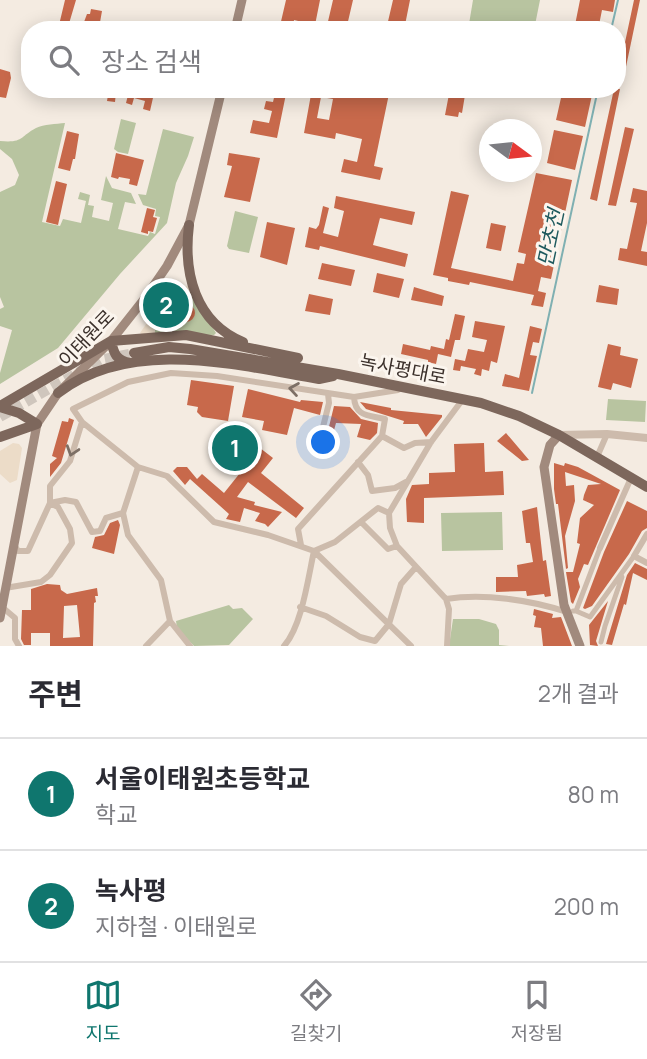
<!DOCTYPE html>
<html lang="ko">
<meta charset="utf-8">
<style>
body{margin:0;font-family:Manrope,"Noto Sans KR",sans-serif;background:#f7f7f7;color:#2b2b33}
.compass{position:absolute;left:479px;top:119px;width:63px;height:63px;border-radius:50%;background:#fff;box-shadow:0 4px 18px #0003;rotate:105deg}
.you{position:absolute;left:324px;top:443px;width:24px;height:24px;margin:-18px;border:5px solid #fff;border-radius:50%;background:#1a73e8;box-shadow:0 0 0 10px #1a73e833}
.badge{display:grid;place-items:center;width:46px;height:46px;border-radius:50%;background:#0f766e;color:#fff;font-size:23px;font-weight:700}
.pin{position:absolute;translate:-50% -50%;border:4px solid #fff;box-shadow:0 2px 7px #0006}
.list{margin:0;padding:0;list-style:none}
h2{display:flex;justify-content:space-between;align-items:center;height:91px;margin:0;padding:0 28px;font-size:30px}
h2 small{font-size:23px;font-weight:400;color:#7c7c81}
.list li{display:grid;grid-template-columns:46px 1fr auto;gap:21px;align-items:center;box-sizing:border-box;height:112px;padding:0 28px;border-top:2px solid #e1e1e2}
.list b{display:block;font-size:26px;white-space:nowrap}
.list p{margin:0;font-size:23px;white-space:nowrap;color:#7c7c81}
.list em{font-size:23px;font-style:normal;color:#7c7c81}
.icon{flex:none;width:38px;height:38px;fill:none;stroke:currentColor;stroke-width:2;stroke-linecap:round;stroke-linejoin:round}
.map{position:relative;flex:none;width:647px;height:646px;overflow:hidden}
.search{position:absolute;background:#fff;box-shadow:0 4px 18px #0003;left:21px;right:21px;top:21px;height:77px;display:flex;align-items:center;gap:18px;box-sizing:border-box;padding:0 24px;border-radius:28px;color:#7c7c81;font-size:26px}
.sheet{height:315px;background:#fff}
nav{display:flex;justify-content:space-around;align-items:center;box-sizing:border-box;height:98px;border-top:2px solid #e1e1e2;background:#fff;font-size:19px;color:#7c7c81}
nav a{display:grid;justify-items:center;gap:4px}
nav .on{color:#0f766e}
.map>svg:first-child{display:block}
.green{fill:#b8c4a0}
.plaza{fill:#ecdcc8}
.lines{fill:none;stroke-linecap:round;stroke-linejoin:round}
.stream{stroke:#7fb0b2;stroke-width:2}
.building{fill:#c8694b;fill-rule:evenodd}
.primary-tunnel{stroke:#cfc6bd;stroke-width:10;stroke-dasharray:10 5;stroke-linecap:butt}
.pedestrian{stroke:#cdbbac;stroke-width:5}
.minor{stroke:#cdbbac;stroke-width:6}
.tertiary{stroke:#cdbbac;stroke-width:8}
.secondary{stroke:#a18a7d;stroke-width:9}
.primary{stroke:#7d675c;stroke-width:10}
.oneway{stroke:#7d6f65}
.labels{text-anchor:middle;stroke-width:6;stroke-linejoin:round;paint-order:stroke}
.street-label{font-size:19px;fill:#3b302b;stroke:#fbf5ee}
.water-label{font-size:21px;font-style:italic;fill:#1f5a5e;stroke:#fbf5ee}
</style>
<div class="map">
<svg width="647" height="646" viewBox="0 0 647 646">
<rect width="100%" height="100%" fill="#f4ebe1"/>
<path class="green" d="M 473,0 L 540,0 L 534,30 L 468,30 Z
M 121,119 L 136,123 L 128,154 L 118,152 L 114,149 Z
M 65,123 L 42,222 L 60,226 L 63,219 L 81,223 L 86,201 L 78,199 L 80,192 L 90,195 L 88,205 L 94,206 L 92,217 L 109,221 L 113,203 L 101,200 L 106,176 L 112,188 L 131,193 L 136,204 L 125,202 L 118,229 L 148,236 L 150,232 L 155,234 L 160,217 L 155,216 L 156,209 L 143,205 L 138,194 L 146,195 L 163,129 L 194,137 L 188,156 L 176,183 L 167,223 L 120,274 L 58,348 L 0,384 L 0,373 L 12,330 L 0,326 L 0,309 L 4,307 L 0,297 L 0,192 L 15,185 L 19,175 L 12,159 L 0,149 L 0,141 C 24,143 19,137 36,128 C 44,124 56,124 65,123 Z
M 235,211 L 258,217 L 249,253 L 229,249 L 227,246 Z
M 193,296 L 216,333 L 214,335 L 155,334 L 154,323 L 160,309 L 169,311 L 174,304 Z
M 608,399 L 646,401 L 645,422 L 606,420 Z
M 502,512 L 503,550 L 442,551 L 441,513 Z
M 229,605 L 233,609 L 242,608 L 253,619 L 229,645 L 194,646 L 177,628 L 176,621 Z
M 453,619 L 479,619 L 496,624 L 499,630 L 499,645 L 509,646 L 449,646 Z"/>
<path class="plaza" d="M 174,284 L 192,287 L 193,296 L 174,304 L 174,317 L 169,311 L 160,309 L 154,323 L 155,334 L 147,333 L 143,335 L 140,333 Z
M 13,443 L 19,444 L 22,448 L 17,480 L 10,483 L 0,474 L 0,451 Z"/>
<g class="lines">
<path class="stream" d="M 611,30 L 618,0
M 532,393 L 598,89"/>
</g>
<path class="building" d="M 65,0 L 76,0 L 68,27 L 59,25 Z
M 286,0 L 320,0 L 315,25 L 294,20 L 293,30 L 279,30 Z
M 333,0 L 353,0 L 346,30 L 326,30 Z
M 393,0 L 410,0 L 404,30 L 386,30 Z
M 580,0 L 615,0 L 613,12 L 602,10 L 598,30 L 574,30 Z
M 634,0 L 640,0 L 623,81 L 617,80 Z
M 91,9 L 102,11 L 99,28 L 81,30 L 87,14 L 90,14 Z
M 0,69 L 10,72 L 11,78 L 6,98 L 0,97 Z
M 109,89 L 135,89 L 147,92 L 147,89 L 155,89 L 150,111 L 143,109 L 145,101 L 134,98 L 132,105 L 126,103 L 128,95 L 116,92 L 115,102 L 107,101 Z
M 276,89 L 287,89 L 277,138 L 250,133 L 253,120 L 269,123 L 272,111 L 264,109 L 266,101 L 273,102 Z
M 312,89 L 372,91 L 372,89 L 390,89 L 374,166 L 383,168 L 380,180 L 341,172 L 344,159 L 357,162 L 362,139 L 336,133 L 335,139 L 304,133 ZM 321,97 L 333,99 L 329,120 L 317,118 Z
M 450,89 L 466,89 L 462,113 L 459,112 L 458,117 L 445,115 Z
M 563,89 L 592,95 L 585,127 L 556,120 Z
M 614,89 L 620,89 L 597,201 L 590,199 Z
M 625,127 L 634,129 L 616,206 L 608,205 Z
M 554,130 L 583,136 L 575,170 L 547,163 Z
M 67,131 L 79,134 L 75,159 L 73,159 L 70,171 L 58,168 Z
M 116,153 L 144,160 L 137,186 L 129,184 L 130,179 L 119,177 L 118,179 L 111,177 Z
M 229,153 L 260,158 L 250,202 L 224,197 L 232,166 L 227,165 Z
M 536,173 L 572,180 L 551,279 L 541,277 L 538,291 L 546,293 L 543,307 L 531,305 L 534,295 L 470,282 L 469,285 L 448,281 L 448,278 L 433,275 L 451,191 L 469,195 L 451,268 L 513,281 L 517,263 L 524,264 L 526,254 L 518,252 Z
M 56,181 L 67,184 L 58,225 L 46,222 Z
M 633,188 L 647,191 L 647,223 L 641,251 L 647,252 L 647,266 L 618,260 L 620,248 L 627,249 L 637,203 L 630,202 Z
M 336,196 L 415,212 L 412,225 L 380,218 L 373,245 L 408,254 L 405,267 L 320,246 L 319,250 L 305,247 L 309,227 L 316,229 L 319,225 L 323,206 L 329,208 L 323,233 L 338,237 L 344,211 L 334,208 Z
M 147,208 L 155,210 L 153,217 L 157,218 L 153,232 L 148,231 L 148,234 L 141,232 Z
M 267,222 L 295,228 L 287,265 L 260,257 Z
M 491,223 L 506,226 L 501,251 L 486,248 Z
M 322,263 L 355,270 L 351,286 L 318,279 Z
M 377,273 L 404,279 L 399,298 L 373,292 Z
M 599,285 L 619,289 L 617,305 L 596,302 Z
M 414,287 L 444,296 L 442,306 L 411,300 Z
M 309,294 L 333,299 L 330,315 L 305,311 Z
M177 313a9 9 0 1 1 18 0a9 9 0 1 1-18 0Z
M 455,314 L 465,316 L 460,340 L 455,340 L 451,357 L 438,354 L 436,364 L 428,362 L 428,360 L 401,354 L 403,344 L 430,350 L 431,346 L 444,349 L 446,339 L 449,340 Z
M 475,321 L 505,326 L 497,363 L 491,361 L 489,371 L 482,369 L 481,376 L 474,374 L 476,369 L 461,366 L 460,371 L 453,370 L 455,359 L 465,361 L 468,349 L 484,352 L 487,340 L 472,337 Z
M 530,326 L 542,329 L 539,343 L 533,342 L 530,355 L 537,356 L 529,391 L 502,386 L 505,374 L 519,378 Z
M 608,344 L 621,347 L 620,355 L 638,359 L 631,388 L 613,383 L 611,390 L 598,387 Z
M 191,380 L 234,386 L 228,421 L 202,417 L 197,412 L 198,407 L 187,405 Z
M 248,389 L 300,402 L 301,400 L 323,402 L 320,415 L 294,408 L 287,435 L 262,430 L 264,421 L 242,417 Z
M 360,402 L 391,408 L 391,410 L 442,415 L 442,417 L 426,437 L 418,424 L 403,424 L 404,421 L 366,409 Z
M 334,406 L 350,407 L 361,419 L 378,423 L 377,433 L 370,440 L 357,437 L 361,424 L 336,423 L 331,441 L 326,439 Z
M 69,418 L 74,420 L 61,463 L 50,477 L 50,464 L 57,458 L 52,456 L 62,421 L 68,422 Z
M 506,433 L 529,460 L 522,461 L 497,441 Z
M 484,443 L 485,472 L 503,471 L 504,495 L 424,498 L 424,523 L 407,522 L 406,499 L 412,485 L 429,484 L 429,473 L 455,472 L 454,444 Z
M 260,448 L 273,458 L 261,473 L 304,508 L 296,518 L 248,482 L 237,497 L 255,502 L 254,505 L 282,512 L 268,527 L 265,524 L 255,521 L 260,513 L 244,508 L 240,522 L 226,519 L 229,514 L 190,479 L 185,485 L 173,471 L 177,467 L 187,467 L 197,479 L 202,474 L 224,493 Z
M 554,463 L 564,466 L 565,463 L 578,467 L 620,490 L 588,565 L 584,564 L 578,579 L 580,587 L 573,604 L 571,602 L 566,572 L 573,572 L 580,544 L 577,543 L 580,518 L 594,505 L 583,500 L 584,495 L 588,485 L 601,484 L 565,472 L 566,486 L 574,485 L 575,501 L 565,536 L 568,568 L 566,569 L 558,504 L 556,504 L 554,489 Z
M 627,501 L 647,511 L 647,528 L 642,531 L 629,554 L 592,606 L 585,609 L 583,608 L 604,552 Z
M 537,507 L 543,561 L 546,560 L 551,596 L 545,597 L 544,594 L 527,596 L 526,591 L 496,592 L 496,577 L 518,577 L 517,565 L 533,562 L 530,543 L 526,543 L 522,511 Z
M 118,520 L 120,525 L 114,554 L 92,548 L 95,537 L 104,535 L 110,523 Z
M 635,563 L 647,569 L 647,580 L 633,573 L 626,605 L 624,604 L 612,645 L 606,644 L 627,575 Z
M 47,584 L 60,585 L 61,590 L 67,594 L 97,588 L 98,596 L 95,596 L 96,602 L 94,603 L 93,646 L 50,646 L 50,633 L 31,633 L 31,645 L 24,645 L 21,639 L 22,610 L 31,610 L 31,589 ZM 77,605 L 80,637 L 63,638 L 64,606 Z
M 608,601 L 596,641 L 598,646 L 590,645 L 589,625 Z
M 534,609 L 553,614 L 552,618 L 561,617 L 572,646 L 543,646 L 541,628 L 534,627 L 536,616 L 533,615 Z"/>
<g class="lines">
<path class="primary-tunnel" d="M 0,417 L 100,360 L 134,353"/>
<path class="pedestrian" d="M 573,611 L 576,611 L 600,548
M 576,611 L 590,617 L 634,556
M 601,642 L 605,626 L 622,577 L 621,575"/>
<path class="minor" d="M 82,422 L 138,467 L 167,476 L 214,522 L 268,535 L 314,551 L 411,646
M 382,436 L 404,448 L 415,443 L 431,442
M 320,439 L 329,403 L 328,394
M 597,457 L 607,434
M 358,462 L 368,475 L 372,491 L 395,488 L 406,482
M 138,467 L 123,513 L 128,535 L 161,580 L 170,621 L 190,646
M 361,522 L 388,549 L 397,546
M 647,534 L 634,556 L 647,563
M 14,545 L 18,551 L 28,551 L 50,503 L 50,486 L 70,461 L 82,422 L 73,409 L 128,382 L 171,373 L 217,376 L 354,397 L 398,390
M 301,545 L 298,529 L 382,436 L 385,419 C 369,415 355,417 354,397
M 600,548 L 631,478
M 5,588 L 41,582 L 50,575 L 72,543 L 70,529 L 58,507 L 50,503 L 65,500 L 76,502 L 92,532 L 100,531 L 106,518 L 123,513
M 446,599 C 484,593 530,600 567,612
M 2,607 L 15,618 L 15,639 L 19,646
M 300,607 L 326,616 L 360,637 L 375,641 L 389,624 L 401,584 L 416,567
M 146,646 L 170,621
M 284,646 C 302,626 308,578 314,551 L 335,542 L 378,508 L 389,513
M 447,646 L 449,609 L 446,599 L 397,546 L 390,528 L 389,513 L 431,442 L 463,399"/>
<path class="tertiary" d="M 559,435 L 607,434 L 647,438"/>
<path class="secondary" d="M 235,30 L 242,0
M 559,435 L 550,445 L 544,467 L 564,605 L 580,646
M 0,618 L 37,424 L 58,393 L 111,341 L 145,298 L 167,266 L 189,225 L 222,89"/>
<path class="primary" d="M 189,225 C 183,273 195,322 243,342
M 111,341 C 114,354 116,360 130,363
M 134,353 L 169,347 L 190,349 L 338,374 L 481,403 L 519,416 L 559,435 L 647,487
M 58,393 C 131,337 236,365 319,379 L 333,376
M 0,406 L 111,341 L 186,335 L 298,358
M 0,407 L 19,413 L 37,424
M 0,437 L 37,424"/>
</g>
<defs><path id="oneway-chevron" d="M-2-3.5L2.5 0L-2 3.5" fill="none" stroke-width="1.6" stroke-linecap="round" stroke-linejoin="round" transform="scale(1.75)"/></defs>
<g class="oneway">
<use href="#oneway-chevron" transform="translate(294 389) rotate(-171)"/>
<use href="#oneway-chevron" transform="translate(72 451) rotate(108)"/>
</g>
<g class="labels">
<g class="street-label">
<text transform="translate(86 338) rotate(-46)" y="7">이태원로</text>
<text transform="translate(403 369) rotate(11)" y="7">녹사평대로</text>
</g>
<g class="water-label">
<text transform="translate(551 238) rotate(-78)" y="7">만초천</text>
</g>
</g>
</svg>
<svg class="compass" viewBox="-18 -18 36 36"><path d="M0-13l5 13h-10z" fill="#e53935"/><path d="M0 13l5-13h-10z" fill="#7c7c81"/></svg>
<div class="you"></div>
<div class="pin badge" style="left:235px;top:448px">1</div>
<div class="pin badge" style="left:166px;top:305px">2</div>
<div class="search"><svg class="icon" aria-label="search" viewBox="0 0 24 24"><circle cx="10" cy="10" r="6"/><path d="M15 15l6 6"/></svg>장소 검색</div>
</div>
<section class="sheet">
<h2>주변<small>2개 결과</small></h2>
<ul class="list">
<li><span class="badge">1</span><div><b>서울이태원초등학교</b><p>학교</p></div><em>80 m</em></li>
<li><span class="badge">2</span><div><b>녹사평</b><p>지하철 · 이태원로</p></div><em>200 m</em></li>
</ul>
</section>
<nav>
<a class="on"><svg class="icon" aria-label="map" viewBox="0 0 24 24"><path d="M3 6l6-2 6 2 6-2v14l-6 2-6-2-6 2zM9 4v14M15 6v14"/></svg>지도</a>
<a><svg class="icon" aria-label="directions" viewBox="0 0 24 24"><path d="M12 3l9 9-9 9-9-9zM9 14v-3h6M13 9l2 2-2 2"/></svg>길찾기</a>
<a><svg class="icon" aria-label="saved" viewBox="0 0 24 24"><path d="M7 4h10v16l-5-4-5 4z"/></svg>저장됨</a>
</nav>
